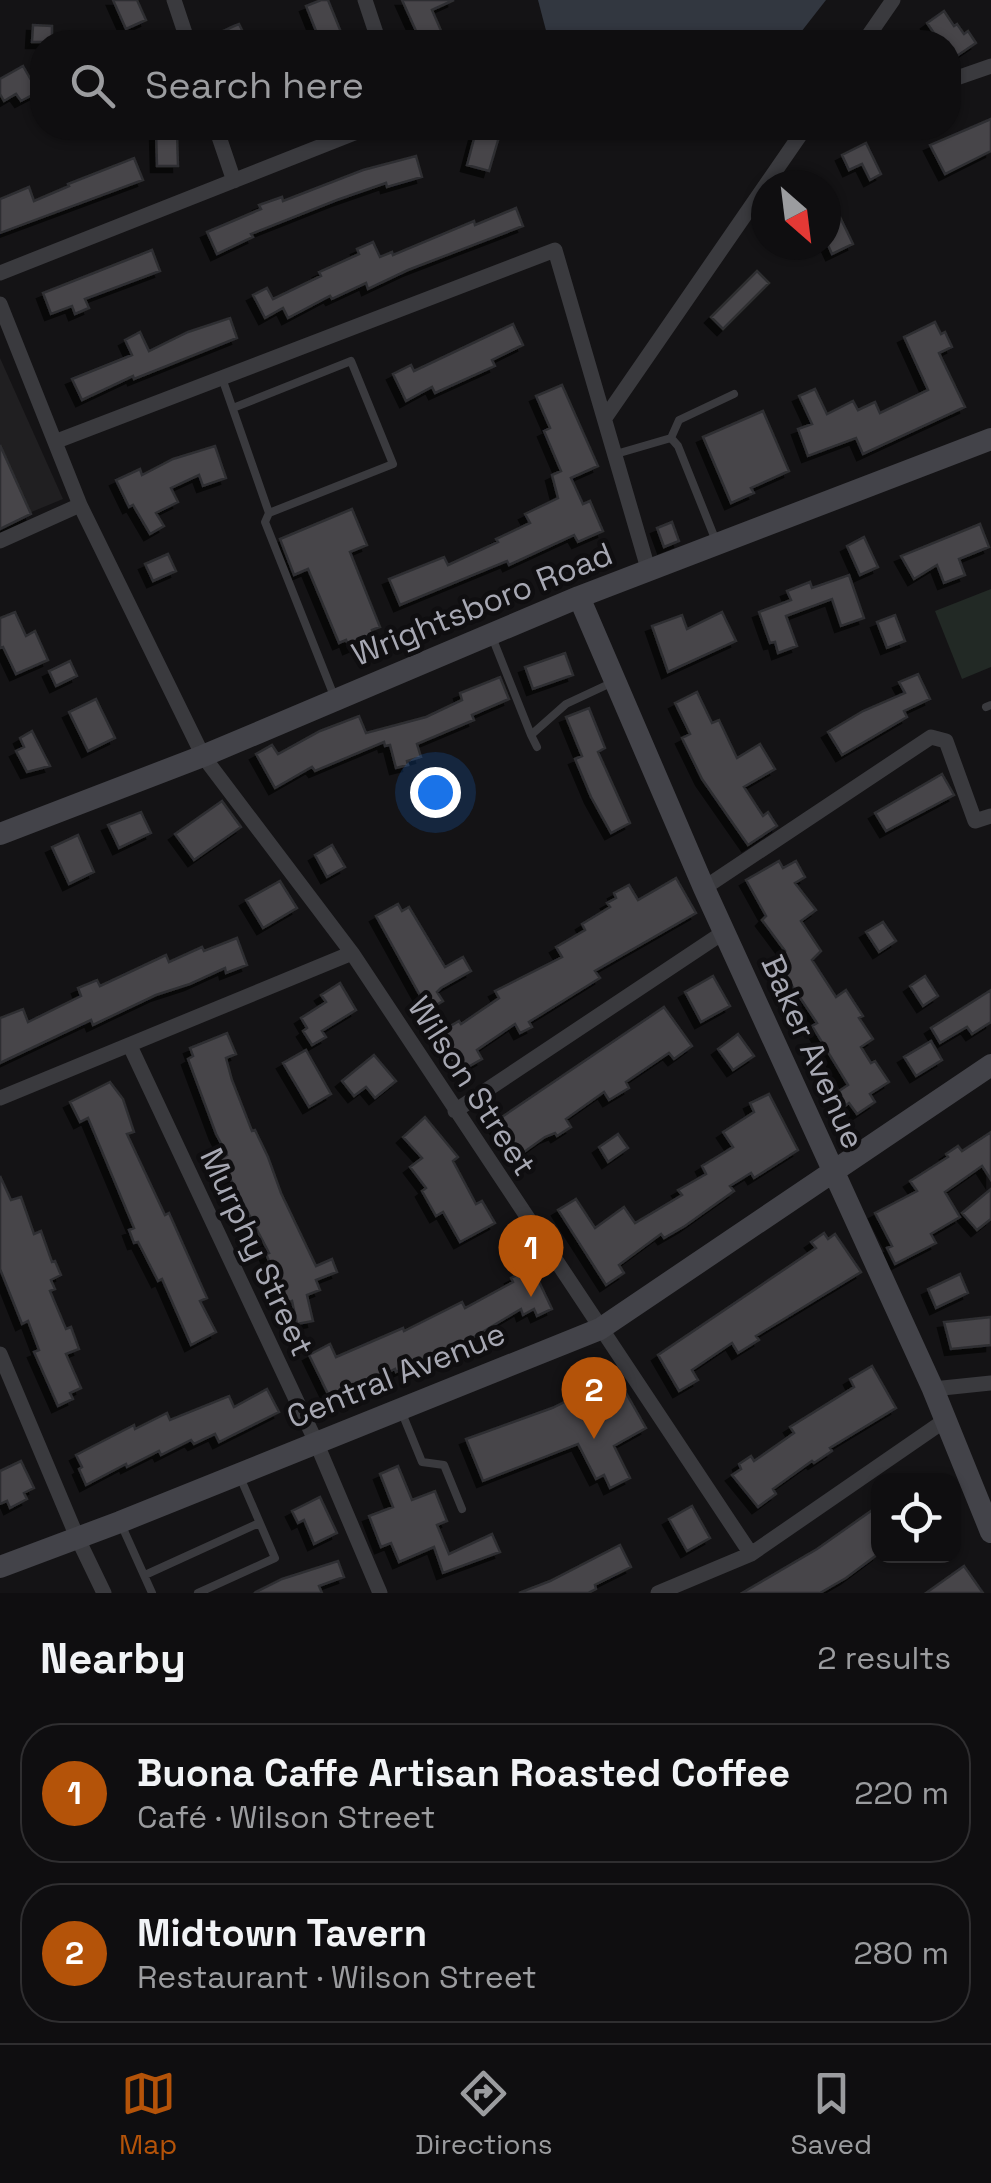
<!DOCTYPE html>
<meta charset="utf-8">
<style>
body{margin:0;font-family:"Space Grotesk",sans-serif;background:#181719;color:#f1f3f6}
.controls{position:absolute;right:30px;bottom:30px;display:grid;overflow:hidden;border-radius:20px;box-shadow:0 2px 8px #0004}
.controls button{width:90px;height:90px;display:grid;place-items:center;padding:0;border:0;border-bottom:2px solid #2f2e30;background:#0f0e10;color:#f1f3f6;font:50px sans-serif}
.compass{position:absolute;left:751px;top:170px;width:90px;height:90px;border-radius:50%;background:#0f0e10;box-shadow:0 2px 8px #0004;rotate:152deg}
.you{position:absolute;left:435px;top:792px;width:35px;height:35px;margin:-25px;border:8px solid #fff;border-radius:50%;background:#1a73e8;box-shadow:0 0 0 15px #1a73e833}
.badge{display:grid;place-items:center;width:65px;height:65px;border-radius:50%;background:#b45309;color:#fff;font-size:32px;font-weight:700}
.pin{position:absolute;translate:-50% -82px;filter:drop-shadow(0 2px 5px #0008)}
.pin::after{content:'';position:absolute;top:52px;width:35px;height:30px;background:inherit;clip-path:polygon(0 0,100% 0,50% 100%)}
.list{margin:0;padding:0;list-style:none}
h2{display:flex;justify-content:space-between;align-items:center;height:130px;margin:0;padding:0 40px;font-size:42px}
h2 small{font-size:32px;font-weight:400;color:#9b9c9f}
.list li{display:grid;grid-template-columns:65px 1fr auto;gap:30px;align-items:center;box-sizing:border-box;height:140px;margin:0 20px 20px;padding:0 20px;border:2px solid #2f2e30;border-radius:40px}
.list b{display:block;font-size:38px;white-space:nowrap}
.list p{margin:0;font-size:32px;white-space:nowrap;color:#9b9c9f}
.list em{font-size:32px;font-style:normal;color:#9b9c9f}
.icon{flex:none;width:55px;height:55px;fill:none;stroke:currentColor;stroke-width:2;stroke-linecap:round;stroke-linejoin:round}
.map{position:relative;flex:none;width:991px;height:1593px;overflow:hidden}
.search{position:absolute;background:#0f0e10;box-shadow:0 2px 8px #0004;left:30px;right:30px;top:30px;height:110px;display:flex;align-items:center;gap:25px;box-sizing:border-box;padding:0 35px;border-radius:40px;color:#9b9c9f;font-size:38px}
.sheet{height:450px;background:#0f0e10}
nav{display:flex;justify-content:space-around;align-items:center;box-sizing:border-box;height:140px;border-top:2px solid #2f2e30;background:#0f0e10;font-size:28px;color:#9b9c9f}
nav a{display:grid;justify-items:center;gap:5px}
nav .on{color:#b45309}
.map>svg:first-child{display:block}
.built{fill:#201f21}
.green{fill:#222925}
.water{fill:#323740}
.building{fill:#46454a;stroke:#2e2e30;stroke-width:2.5;filter:url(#shadow)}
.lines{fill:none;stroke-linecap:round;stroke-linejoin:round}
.lane{stroke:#3a3a3e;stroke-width:8}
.street{stroke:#3a3a3e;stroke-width:15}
.secondary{stroke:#434349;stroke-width:22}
.labels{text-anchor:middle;stroke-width:9;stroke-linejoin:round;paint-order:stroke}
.street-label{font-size:32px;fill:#a7a8b3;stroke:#0f0e10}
</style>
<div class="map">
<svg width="991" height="1593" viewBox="0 0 991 1593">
<defs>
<filter id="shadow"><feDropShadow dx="-6" dy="6" stdDeviation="0" flood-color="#0009"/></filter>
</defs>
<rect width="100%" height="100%" fill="#141315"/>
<path class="built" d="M 0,358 L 63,499 L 0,525 Z"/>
<path class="green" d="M 991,589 L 991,667 L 962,679 L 935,611 Z"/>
<path class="water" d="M 538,0 L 826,0 L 801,32 L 776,42 L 549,42 Z"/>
<path class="building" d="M 113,0 L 137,0 L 146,20 L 126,29 Z
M 321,0 L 328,0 L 341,32 L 320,41 L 306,6 Z
M 402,0 L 454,0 L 432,10 L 446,42 L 421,42 Z
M 944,11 L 954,26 L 957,24 L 964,34 L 968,31 L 976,43 L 948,62 L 948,42 L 940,42 L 927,23 Z
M 239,24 L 248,42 L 200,42 L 234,26 Z
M 33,25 L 52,26 L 52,42 L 32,42 Z
M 23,66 L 38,92 L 21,101 L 16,94 L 4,101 L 0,94 L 0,79 Z
M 991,119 L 991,151 L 945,174 L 930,145 Z
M 476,131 L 499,137 L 489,171 L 467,165 Z
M 156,132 L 177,132 L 178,166 L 157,166 Z
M 866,143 L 881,174 L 870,180 L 862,164 L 849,170 L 842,155 Z
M 416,156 L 422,177 L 387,187 L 386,183 L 337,200 L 251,234 L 253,237 L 217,254 L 207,232 L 261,209 L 259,205 L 282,197 L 283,201 L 363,170 Z
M 134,158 L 143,180 L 0,233 L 0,199 L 29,187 L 34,201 L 69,186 L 68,184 Z
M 826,188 L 853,244 L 832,254 L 826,241 Z
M 516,208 L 523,226 L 408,270 L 368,289 L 366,283 L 332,299 L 330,296 L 288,318 L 283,308 L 265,318 L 253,295 L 267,288 L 273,299 L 321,276 L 319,272 L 359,254 L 357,249 L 373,242 L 380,257 L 392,252 L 393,255 L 474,221 L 475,225 Z
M 152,250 L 160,271 L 85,299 L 89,308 L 75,314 L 72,306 L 51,314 L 43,293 Z
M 757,271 L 769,283 L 723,329 L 711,317 Z
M 230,318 L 237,338 L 134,379 L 133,376 L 82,400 L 72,379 L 132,355 L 125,340 L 140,332 L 149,351 L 188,332 Z
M 935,322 L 941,334 L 945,332 L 952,347 L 939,353 L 965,407 L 863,454 L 856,438 L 808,456 L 798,429 L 812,424 L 799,396 L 815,389 L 827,414 L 853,401 L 858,410 L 875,402 L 880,413 L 928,390 L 904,337 Z
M 513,324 L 523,345 L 492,360 L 495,366 L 435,393 L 432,387 L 406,401 L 393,374 L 411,365 L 414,371 Z
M 562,385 L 598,466 L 571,478 L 583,504 L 590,501 L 603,531 L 578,542 L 574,535 L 509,565 L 507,561 L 400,605 L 389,579 L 444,557 L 448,565 L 498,542 L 496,539 L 530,523 L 525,514 L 558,498 L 552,475 L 561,471 L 544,431 L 550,428 L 536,396 Z
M 763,411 L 789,471 L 751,488 L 754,493 L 731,503 L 703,437 Z
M 0,445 L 31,514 L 0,529 Z
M 215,446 L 226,478 L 203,486 L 199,475 L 171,488 L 178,502 L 156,513 L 164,526 L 150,534 L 133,505 L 129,507 L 116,480 L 140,469 L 142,475 L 173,459 Z
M 352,509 L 367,545 L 350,552 L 380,627 L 372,630 L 375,637 L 349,648 L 346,640 L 339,643 L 308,569 L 294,575 L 280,539 Z
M 672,522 L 679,541 L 664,547 L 657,528 Z
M 980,524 L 989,547 L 959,559 L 965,575 L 944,583 L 937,565 L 914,579 L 901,556 Z
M 864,537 L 878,567 L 860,575 L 847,546 Z
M 168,554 L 176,571 L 153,581 L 145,564 Z
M 849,575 L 864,618 L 841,626 L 832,599 L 786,616 L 797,646 L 778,653 L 775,642 L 770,643 L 759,612 L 791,600 L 787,591 L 810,582 L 812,588 Z
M 15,612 L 26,636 L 35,631 L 48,660 L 16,674 L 3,647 L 0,648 L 0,618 Z
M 722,612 L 736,641 L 668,672 L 652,626 L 682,615 L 687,629 Z
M 895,615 L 905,641 L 887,648 L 877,622 Z
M 565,653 L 573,675 L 533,689 L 525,667 Z
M 70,661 L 77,676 L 56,686 L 49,671 Z
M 918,674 L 930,699 L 904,711 L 907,717 L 842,755 L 828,732 L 863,711 L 905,693 L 899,682 Z
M 500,677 L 509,699 L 472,715 L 474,720 L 417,744 L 421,757 L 407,761 L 408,765 L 396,768 L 390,745 L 385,746 L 384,742 L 315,771 L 312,767 L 275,788 L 256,754 L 272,745 L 278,754 L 320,731 L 359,716 L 366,733 L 426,717 L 462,700 L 460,693 Z
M 697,692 L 712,723 L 719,720 L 737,758 L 760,744 L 775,769 L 744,787 L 763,816 L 768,812 L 777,826 L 748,845 L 702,779 L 682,738 L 690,734 L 675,703 Z
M 96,699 L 115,738 L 88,751 L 69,712 Z
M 589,708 L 605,748 L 598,752 L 630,823 L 611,833 L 591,797 L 575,759 L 582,756 L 566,717 Z
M 32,731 L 50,766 L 27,772 L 16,751 L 24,747 L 20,738 Z
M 942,774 L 954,795 L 886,831 L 875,813 Z
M 222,801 L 241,827 L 194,860 L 175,834 Z
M 141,812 L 151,833 L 119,848 L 108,825 Z
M 78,835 L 94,872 L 69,884 L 52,847 Z
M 332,845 L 345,867 L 327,877 L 315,855 Z
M 779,861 L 783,868 L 796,861 L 805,877 L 795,883 L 816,910 L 801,921 L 821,951 L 812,960 L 836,997 L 846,990 L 863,1016 L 859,1018 L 873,1039 L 861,1047 L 871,1063 L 875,1061 L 889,1082 L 870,1094 L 875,1102 L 857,1114 L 849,1103 L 845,1106 L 836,1093 L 848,1085 L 812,1026 L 817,1023 L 790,983 L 777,956 L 785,951 L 762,920 L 766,916 L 746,880 Z
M 676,878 L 696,913 L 595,971 L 600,978 L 529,1022 L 532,1027 L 520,1033 L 515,1024 L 477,1050 L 482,1059 L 459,1072 L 449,1054 L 454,1052 L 442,1031 L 459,1021 L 461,1024 L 499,998 L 495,991 L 562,957 L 556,947 L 585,930 L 582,924 L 610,907 L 607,903 L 616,898 L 614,893 L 629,885 L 638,900 Z
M 280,881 L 297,908 L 263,928 L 246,900 Z
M 398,904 L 402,911 L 409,907 L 445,967 L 463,957 L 471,971 L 441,988 L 437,992 L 443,1001 L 428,1010 L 376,916 Z
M 883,922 L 896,941 L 879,952 L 866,932 Z
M 237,938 L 247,965 L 226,973 L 225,968 L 190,984 L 156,995 L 93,1025 L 91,1020 L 0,1063 L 0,1018 L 23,1009 L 28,1022 L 81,996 L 78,988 L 97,980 L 100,986 L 166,955 L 169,962 L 202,947 L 204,951 Z
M 713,976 L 730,1006 L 701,1022 L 685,992 Z
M 925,976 L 938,996 L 923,1006 L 910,986 Z
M 340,983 L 356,1010 L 322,1031 L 326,1037 L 312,1045 L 303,1031 L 307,1028 L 301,1018 L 326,1002 L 321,995 Z
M 991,990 L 991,1022 L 972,1034 L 967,1027 L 940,1043 L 931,1028 Z
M 664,1007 L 692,1046 L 674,1059 L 669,1053 L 626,1082 L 629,1088 L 609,1100 L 604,1092 L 566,1119 L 571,1127 L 557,1136 L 555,1133 L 545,1137 L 517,1157 L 493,1123 Z
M 227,1033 L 236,1054 L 226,1058 L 232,1080 L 252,1131 L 255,1130 L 268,1157 L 281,1193 L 316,1266 L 332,1259 L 337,1272 L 316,1280 L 320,1290 L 307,1295 L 313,1321 L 297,1324 L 292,1301 L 287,1303 L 266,1254 L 269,1253 L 220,1159 L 227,1155 L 216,1134 L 188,1059 L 193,1056 L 190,1048 Z
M 738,1034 L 754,1056 L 733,1070 L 718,1049 Z
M 931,1041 L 942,1060 L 916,1076 L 904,1057 Z
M 306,1050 L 331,1094 L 309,1107 L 283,1063 Z
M 374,1055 L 396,1081 L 375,1098 L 366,1087 L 354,1096 L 342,1081 Z
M 110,1082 L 123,1099 L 134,1132 L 127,1134 L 165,1215 L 169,1213 L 207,1298 L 200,1301 L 216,1332 L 191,1345 L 162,1279 L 158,1281 L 138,1242 L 134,1243 L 129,1230 L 134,1228 L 88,1118 L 80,1122 L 70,1102 Z
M 769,1094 L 798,1150 L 754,1178 L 751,1173 L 730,1186 L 734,1191 L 685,1226 L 664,1238 L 661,1234 L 619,1265 L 624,1273 L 606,1285 L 558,1210 L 576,1199 L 595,1228 L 624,1207 L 635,1223 L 682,1195 L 678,1190 L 706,1174 L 702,1166 L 733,1147 L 723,1132 L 754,1112 L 750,1103 Z
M 425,1117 L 458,1157 L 453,1161 L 476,1204 L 482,1201 L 495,1223 L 460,1242 L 443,1212 L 436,1216 L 422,1191 L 426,1188 L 410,1167 L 422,1158 L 403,1137 Z
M 991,1132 L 991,1180 L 982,1166 L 945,1192 L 960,1217 L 931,1234 L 936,1243 L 895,1264 L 887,1248 L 892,1246 L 875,1213 L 917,1191 L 910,1181 L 948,1157 L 946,1154 L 958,1146 L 962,1151 Z
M 618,1134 L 628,1148 L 608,1162 L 599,1147 Z
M 0,1176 L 11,1200 L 21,1197 L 34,1234 L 41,1231 L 52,1262 L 55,1261 L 61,1275 L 51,1280 L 55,1289 L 50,1291 L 66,1329 L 71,1327 L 79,1349 L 66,1354 L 81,1388 L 70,1393 L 73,1399 L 58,1406 L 34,1352 L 39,1350 L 28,1321 L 22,1324 L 0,1269 Z
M 991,1189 L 991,1219 L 977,1230 L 962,1213 Z
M 824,1233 L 828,1239 L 835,1234 L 861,1272 L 756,1336 L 759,1340 L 738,1353 L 732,1343 L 692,1370 L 698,1380 L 679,1391 L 658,1355 L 816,1248 L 811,1242 Z
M 532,1267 L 552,1309 L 537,1316 L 534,1309 L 523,1315 L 521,1309 L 454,1349 L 430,1359 L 429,1356 L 396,1372 L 395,1369 L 363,1385 L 361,1382 L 329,1396 L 309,1355 L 330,1344 L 336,1357 L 403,1328 L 404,1331 L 462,1302 L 465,1308 L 513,1282 L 511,1278 Z
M 960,1274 L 968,1293 L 936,1308 L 928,1289 Z
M 991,1317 L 991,1345 L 951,1349 L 944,1322 Z
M 872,1366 L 896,1408 L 830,1448 L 832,1451 L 814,1463 L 812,1461 L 773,1489 L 776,1494 L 758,1507 L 732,1475 L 741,1469 L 739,1464 L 751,1456 L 754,1461 L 794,1433 L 790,1427 L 854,1387 L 850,1379 Z
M 614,1372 L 646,1428 L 614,1446 L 630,1478 L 610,1488 L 604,1475 L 596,1479 L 578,1444 L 483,1481 L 466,1439 L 552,1408 L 589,1390 L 587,1386 Z
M 267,1389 L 279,1412 L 219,1442 L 215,1434 L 194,1444 L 191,1440 L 161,1455 L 159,1451 L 127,1467 L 126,1464 L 86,1485 L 79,1469 L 82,1467 L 76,1455 L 134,1425 L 135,1429 L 167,1413 L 170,1420 L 229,1396 L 234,1407 Z
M 21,1461 L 34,1488 L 24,1493 L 27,1499 L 10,1508 L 7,1501 L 0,1504 L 0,1471 Z
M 398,1466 L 412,1500 L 435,1491 L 447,1521 L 437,1525 L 449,1554 L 492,1534 L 500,1552 L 443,1573 L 434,1547 L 399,1562 L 391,1543 L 381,1547 L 369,1516 L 393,1507 L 380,1474 Z
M 320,1497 L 337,1533 L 314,1544 L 304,1520 L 298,1523 L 292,1511 Z
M 692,1506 L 710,1538 L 687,1551 L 669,1519 Z
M 878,1506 L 878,1554 L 846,1578 L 820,1593 L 742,1593 L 817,1549 Z
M 620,1545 L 631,1567 L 595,1585 L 596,1589 L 588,1593 L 519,1593 L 550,1581 Z
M 338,1561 L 344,1577 L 319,1586 L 322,1593 L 254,1593 L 282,1579 Z
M 964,1566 L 983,1593 L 926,1593 Z"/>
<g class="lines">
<path class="lane" d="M 222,378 L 269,513 L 265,522 L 334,696
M 233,408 L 351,361 L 393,464 L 269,513
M 671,438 L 678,446 L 716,541
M 616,454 L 671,438 L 679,420 L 734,394
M 492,637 L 531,735
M 986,707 L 991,705
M 537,747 L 531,735 L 566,704 L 611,683
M 402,1413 L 422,1462 L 444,1465 L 462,1509
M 121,1524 L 152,1593
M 145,1575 L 259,1523
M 198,1593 L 275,1558 L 240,1477"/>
<path class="street" d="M 174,0 L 188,42
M 365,0 L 379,42
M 864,42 L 893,0
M 948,81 L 991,66
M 216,128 L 234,181
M 0,273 L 367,128
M 0,304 L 80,505 L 203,756 L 352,953 L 751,1554
M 605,418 L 805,128
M 57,441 L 555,250 L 649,572
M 0,541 L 80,505
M 704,888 L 931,737 L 946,741 L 975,821 L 991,816
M 130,1046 L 316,1442 L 380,1593
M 0,1098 L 352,953
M 455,1111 L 724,932
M 0,1354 L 77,1537 L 104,1593
M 933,1389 L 991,1383
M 658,1593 L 751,1554 L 944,1421"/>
<path class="secondary" d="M 579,597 L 704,888 L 933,1389 L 991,1532
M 0,834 L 203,756 L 579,597 L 991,439
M 0,1567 L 120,1522 L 600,1329 L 991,1065"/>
</g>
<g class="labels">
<g class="street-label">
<text transform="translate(482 604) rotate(-22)" y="11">Wrightsboro Road</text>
<text transform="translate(813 1052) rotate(66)" y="11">Baker Avenue</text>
<text transform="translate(472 1086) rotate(57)" y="11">Wilson Street</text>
<text transform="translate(257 1252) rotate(65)" y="11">Murphy Street</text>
<text transform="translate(396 1375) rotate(-22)" y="11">Central Avenue</text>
</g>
</g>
</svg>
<div class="controls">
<button><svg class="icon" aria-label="locate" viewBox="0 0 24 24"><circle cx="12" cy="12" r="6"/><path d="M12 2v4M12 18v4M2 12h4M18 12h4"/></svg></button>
</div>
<svg class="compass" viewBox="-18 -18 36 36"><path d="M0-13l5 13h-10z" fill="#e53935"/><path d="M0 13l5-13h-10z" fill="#9b9c9f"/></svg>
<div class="you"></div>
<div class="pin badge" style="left:531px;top:1297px">1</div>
<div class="pin badge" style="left:594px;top:1439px">2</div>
<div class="search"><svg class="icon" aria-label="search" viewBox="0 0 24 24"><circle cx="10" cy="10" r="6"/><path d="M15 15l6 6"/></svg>Search here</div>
</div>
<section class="sheet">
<h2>Nearby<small>2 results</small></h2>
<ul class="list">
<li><span class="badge">1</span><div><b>Buona Caffe Artisan Roasted Coffee</b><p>Café · Wilson Street</p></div><em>220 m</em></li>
<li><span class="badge">2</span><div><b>Midtown Tavern</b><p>Restaurant · Wilson Street</p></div><em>280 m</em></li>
</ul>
</section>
<nav>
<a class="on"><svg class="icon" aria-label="map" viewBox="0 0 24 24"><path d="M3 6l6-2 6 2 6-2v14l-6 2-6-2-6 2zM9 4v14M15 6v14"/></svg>Map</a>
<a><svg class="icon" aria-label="directions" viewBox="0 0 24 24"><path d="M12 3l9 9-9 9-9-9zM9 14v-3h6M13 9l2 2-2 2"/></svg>Directions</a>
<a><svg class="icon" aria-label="saved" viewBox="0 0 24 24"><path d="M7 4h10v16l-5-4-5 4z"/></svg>Saved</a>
</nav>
